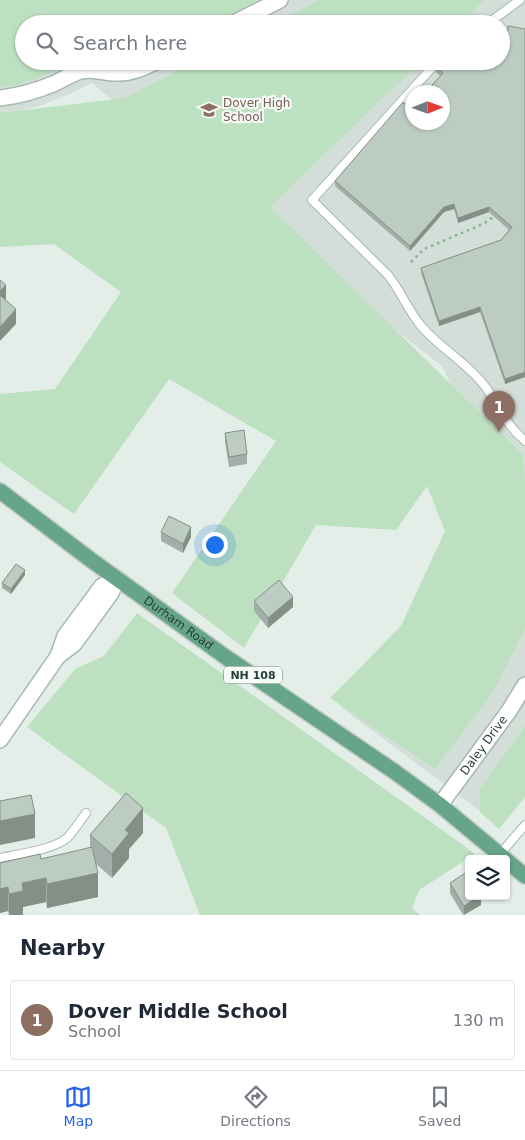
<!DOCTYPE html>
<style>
body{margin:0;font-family:"DejaVu Sans",sans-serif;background:#f2f2f3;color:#1f2937}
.controls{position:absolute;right:15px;bottom:15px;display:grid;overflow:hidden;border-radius:5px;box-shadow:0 1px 4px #0004}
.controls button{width:45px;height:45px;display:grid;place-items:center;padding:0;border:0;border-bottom:1px solid #e0e1e3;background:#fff;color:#1f2937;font:25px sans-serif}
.compass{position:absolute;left:405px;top:85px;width:45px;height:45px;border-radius:50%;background:#fff;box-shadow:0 1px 4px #0004;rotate:89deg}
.you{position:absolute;left:214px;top:544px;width:18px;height:18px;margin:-12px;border:4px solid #fff;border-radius:50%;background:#1a73e8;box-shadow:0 0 0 8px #1a73e833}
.badge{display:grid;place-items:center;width:32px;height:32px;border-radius:50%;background:#2563eb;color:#fff;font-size:16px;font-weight:700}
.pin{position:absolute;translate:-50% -41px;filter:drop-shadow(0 1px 2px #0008)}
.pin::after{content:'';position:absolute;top:26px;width:18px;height:15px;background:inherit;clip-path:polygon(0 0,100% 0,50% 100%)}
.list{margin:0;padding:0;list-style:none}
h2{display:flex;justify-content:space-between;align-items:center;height:65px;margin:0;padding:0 20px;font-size:21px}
h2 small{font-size:16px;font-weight:400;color:#747a83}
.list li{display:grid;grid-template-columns:32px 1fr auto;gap:15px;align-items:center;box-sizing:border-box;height:80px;margin:0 10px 10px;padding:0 10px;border:1px solid #e0e1e3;border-radius:5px}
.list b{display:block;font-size:19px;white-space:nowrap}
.list p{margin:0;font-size:16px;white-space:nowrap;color:#747a83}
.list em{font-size:16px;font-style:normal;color:#747a83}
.icon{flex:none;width:28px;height:28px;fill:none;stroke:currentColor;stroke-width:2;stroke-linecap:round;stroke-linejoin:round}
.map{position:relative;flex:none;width:525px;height:915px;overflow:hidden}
.search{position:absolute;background:#fff;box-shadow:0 1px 4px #0004;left:15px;right:15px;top:15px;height:55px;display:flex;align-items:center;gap:12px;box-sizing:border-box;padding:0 18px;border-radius:28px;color:#747a83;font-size:19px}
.sheet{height:155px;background:#fff}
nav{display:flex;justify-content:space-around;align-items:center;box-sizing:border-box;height:70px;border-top:1px solid #e0e1e3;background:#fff;font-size:14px;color:#747a83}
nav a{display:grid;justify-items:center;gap:2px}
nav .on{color:#2563eb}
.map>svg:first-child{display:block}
.built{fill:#d2ded7;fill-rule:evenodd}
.green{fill:#bde0c0}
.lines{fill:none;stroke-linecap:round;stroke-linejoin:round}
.lane-casing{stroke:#a6b7ae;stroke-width:10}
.street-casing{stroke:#a6b7ae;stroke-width:18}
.primary-casing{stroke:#c1cac6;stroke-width:18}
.path{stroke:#84b39c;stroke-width:2.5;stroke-dasharray:2.5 4;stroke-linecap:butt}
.lane{stroke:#fff;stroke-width:8}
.street{stroke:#fff;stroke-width:15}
.primary{stroke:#67a58b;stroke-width:15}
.wall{fill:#a2afa8}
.shaded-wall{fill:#848f88}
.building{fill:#bcccc3;stroke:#848f88}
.labels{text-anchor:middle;stroke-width:4.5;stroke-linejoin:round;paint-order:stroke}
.shield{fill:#f5faf7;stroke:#62786e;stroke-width:1}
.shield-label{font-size:11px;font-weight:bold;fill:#234134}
.education-label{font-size:12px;fill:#785e54;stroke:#f5faf7;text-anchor:start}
.street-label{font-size:12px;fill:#234134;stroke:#f5faf7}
</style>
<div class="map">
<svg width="525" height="915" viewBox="0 0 525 915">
<rect width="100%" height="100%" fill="#e4eee8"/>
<path class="built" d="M 0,0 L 525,0 L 525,770 L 485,815 L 342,708 L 505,497 L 442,366 L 255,221 L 92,83 L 70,94 L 39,106 L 9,113 L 0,152 ZM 24,24 L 501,24 L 501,61 L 24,61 ZM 412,92 L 442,92 L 442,122 L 412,122 Z"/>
<path class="green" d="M 0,0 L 260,0 L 213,24 L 24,24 L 24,61 L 78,61 L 35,79 L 16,85 L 0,87 Z
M 320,0 L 484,0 L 460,24 L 273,24 Z
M 198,61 L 421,61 L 270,207 L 523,455 L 525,481 L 525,629 L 493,692 L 435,769 L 330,698 L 401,626 L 445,531 L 427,486 L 396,530 L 316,525 L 244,648 L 172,593 L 276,441 L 169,379 L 74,514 L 0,462 L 0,394 L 55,389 L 121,292 L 54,244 L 0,247 L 0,113 L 125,98 Z
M 137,613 L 434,824 L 475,854 L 419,890 L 412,909 L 421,915 L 200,915 L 166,828 L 27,727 L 75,669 L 104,656 Z
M 525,726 L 525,797 L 499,829 L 480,812 L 480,789 Z"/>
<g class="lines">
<g class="lane-casing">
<path id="lane" d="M 487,24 L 520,0
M 438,61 L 312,200 L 388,275 C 401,291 408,311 422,327 C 440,348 466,362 484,385 C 495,399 502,416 514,430 C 517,434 521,437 525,441
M 500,854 L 525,825
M 0,858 C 18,854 53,850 67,838 C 74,831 80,821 86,813"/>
</g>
<g class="street-casing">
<g id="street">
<path d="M 232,24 L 280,0"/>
<path d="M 0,98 C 18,96 36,91 53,84 C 62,80 71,74 81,71 C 93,68 104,73 116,73 C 131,74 143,68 157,61"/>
<path d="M 117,579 L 111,593 L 74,644 L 58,656 L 65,636 L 102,586 Z"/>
<path d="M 0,740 L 58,656"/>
<path id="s1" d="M 440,805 L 509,711 L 525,685"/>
</g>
</g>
<g class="primary-casing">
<g id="primary">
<path id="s2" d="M 0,491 L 91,560 L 227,658 L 395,772 L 440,805 L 505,859"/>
<path d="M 506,860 L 525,876"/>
</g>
</g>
<path class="path" d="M 411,262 L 424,249 L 483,224 L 495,216"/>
<use href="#lane" class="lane"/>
<use href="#street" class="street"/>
<use href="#primary" class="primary"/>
</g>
<path class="wall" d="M 525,29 L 525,377 L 505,384 L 480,312 L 439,326 L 421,273 L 421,268 L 501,240 L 509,230 L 489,212 L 458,223 L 454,209 L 444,212 L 410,251 L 335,186 L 335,181 L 412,109 L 440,76 L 436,72 L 436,67 L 501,61 L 507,34 Z
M 225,433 L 247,454 L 247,464 L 229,467 L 225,442 Z
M 161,532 L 191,537 L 183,553 L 161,541 Z
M 25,575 L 11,594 L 2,588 L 2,583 Z
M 254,601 L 293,607 L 268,628 L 254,611 Z
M 143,833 L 129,849 L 129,858 L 112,878 L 96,864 L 98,897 L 47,908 L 46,902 L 23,907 L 23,915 L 9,915 L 8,911 L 0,913 L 0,863 L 41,859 L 90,848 L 90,835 Z
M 450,883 L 481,896 L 481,905 L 463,915 L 450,893 Z"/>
<path class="shaded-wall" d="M 454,204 L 454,209 L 444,212 L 410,251 L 410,246 L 444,207 Z
M 489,207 L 489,212 L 458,223 L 458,218 Z
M 6,285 L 6,299 L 0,305 L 0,291 Z
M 480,307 L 480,312 L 439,326 L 439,321 Z
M 16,309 L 16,324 L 0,341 L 0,327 Z
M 525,372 L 525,377 L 505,384 L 505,379 Z
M 191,527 L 191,537 L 183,553 L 183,544 Z
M 25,570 L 25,575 L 11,594 L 11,589 Z
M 293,597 L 293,607 L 268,628 L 268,618 Z
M 143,808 L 143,833 L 129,849 L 129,858 L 112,878 L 112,854 L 125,830 Z
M 35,814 L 35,838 L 0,845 L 0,821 Z
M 98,873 L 98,897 L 47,908 L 47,884 Z
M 46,878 L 46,902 L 23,907 L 23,915 L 9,915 L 9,894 L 22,883 Z
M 8,887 L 8,911 L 0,913 L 0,889 Z
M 479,896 L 481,896 L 481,905 L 464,915 L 464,906 Z"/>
<path class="building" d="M 508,26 L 525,29 L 525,372 L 505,379 L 480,307 L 439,321 L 421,268 L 501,240 L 512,227 L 489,207 L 458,218 L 454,204 L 444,207 L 410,246 L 335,181 L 403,102 L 412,109 L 412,108 L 412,122 L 442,122 L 442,92 L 426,92 L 443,73 L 436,67 L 440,61 L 501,61 L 501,33 L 507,34 Z
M 0,280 L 6,285 L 0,291 Z
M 0,295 L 16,309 L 0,327 Z
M 244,430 L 247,454 L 229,457 L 225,433 Z
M 169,516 L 191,527 L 183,544 L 161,532 Z
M 16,564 L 25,570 L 11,589 L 2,583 Z
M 279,580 L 293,597 L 268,618 L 254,601 Z
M 126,793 L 143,808 L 125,830 L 129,833 L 112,854 L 90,835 Z
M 31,795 L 35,814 L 0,821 L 0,801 Z
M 92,847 L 98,873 L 47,884 L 46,878 L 22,883 L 23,891 L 9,894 L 8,887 L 0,889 L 0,863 L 40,854 L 41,859 Z
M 467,872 L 469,875 L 469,896 L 479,896 L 464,906 L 450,883 Z"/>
<defs>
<g id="school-bare" transform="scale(1.35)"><path d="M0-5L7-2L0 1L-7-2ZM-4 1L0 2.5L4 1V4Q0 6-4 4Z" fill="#8d6e63" stroke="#f5faf7" stroke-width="2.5" paint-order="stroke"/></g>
</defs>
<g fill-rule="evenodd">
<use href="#school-bare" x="209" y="110"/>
</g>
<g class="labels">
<rect class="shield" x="224" y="666.5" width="58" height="17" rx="4"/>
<g class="shield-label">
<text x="253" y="679">NH 108</text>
</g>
<g class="education-label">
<text x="223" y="107">Dover High<tspan x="223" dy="14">School</tspan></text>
</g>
<g class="street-label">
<text dy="4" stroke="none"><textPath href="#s2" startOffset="222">Durham Road</textPath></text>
<text dy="4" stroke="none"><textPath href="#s1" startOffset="74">Daley Drive</textPath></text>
</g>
</g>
</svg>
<div class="controls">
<button><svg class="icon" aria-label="layers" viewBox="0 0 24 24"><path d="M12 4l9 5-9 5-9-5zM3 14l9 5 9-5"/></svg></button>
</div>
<svg class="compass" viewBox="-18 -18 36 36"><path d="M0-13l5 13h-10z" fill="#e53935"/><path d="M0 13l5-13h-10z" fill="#747a83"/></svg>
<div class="you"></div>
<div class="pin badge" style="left:499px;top:432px;background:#8d6e63">1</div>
<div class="search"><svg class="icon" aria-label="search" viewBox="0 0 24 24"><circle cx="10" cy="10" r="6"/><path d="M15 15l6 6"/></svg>Search here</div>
</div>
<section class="sheet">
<h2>Nearby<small></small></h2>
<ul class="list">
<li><span class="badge" style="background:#8d6e63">1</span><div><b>Dover Middle School</b><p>School</p></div><em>130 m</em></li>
</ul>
</section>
<nav>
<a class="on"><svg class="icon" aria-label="map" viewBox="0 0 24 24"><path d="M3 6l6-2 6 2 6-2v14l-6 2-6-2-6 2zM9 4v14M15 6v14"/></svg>Map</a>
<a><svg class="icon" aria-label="directions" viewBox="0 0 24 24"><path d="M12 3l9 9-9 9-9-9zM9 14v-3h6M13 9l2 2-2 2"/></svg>Directions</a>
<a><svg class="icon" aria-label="saved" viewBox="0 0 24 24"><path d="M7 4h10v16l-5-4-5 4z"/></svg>Saved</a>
</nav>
